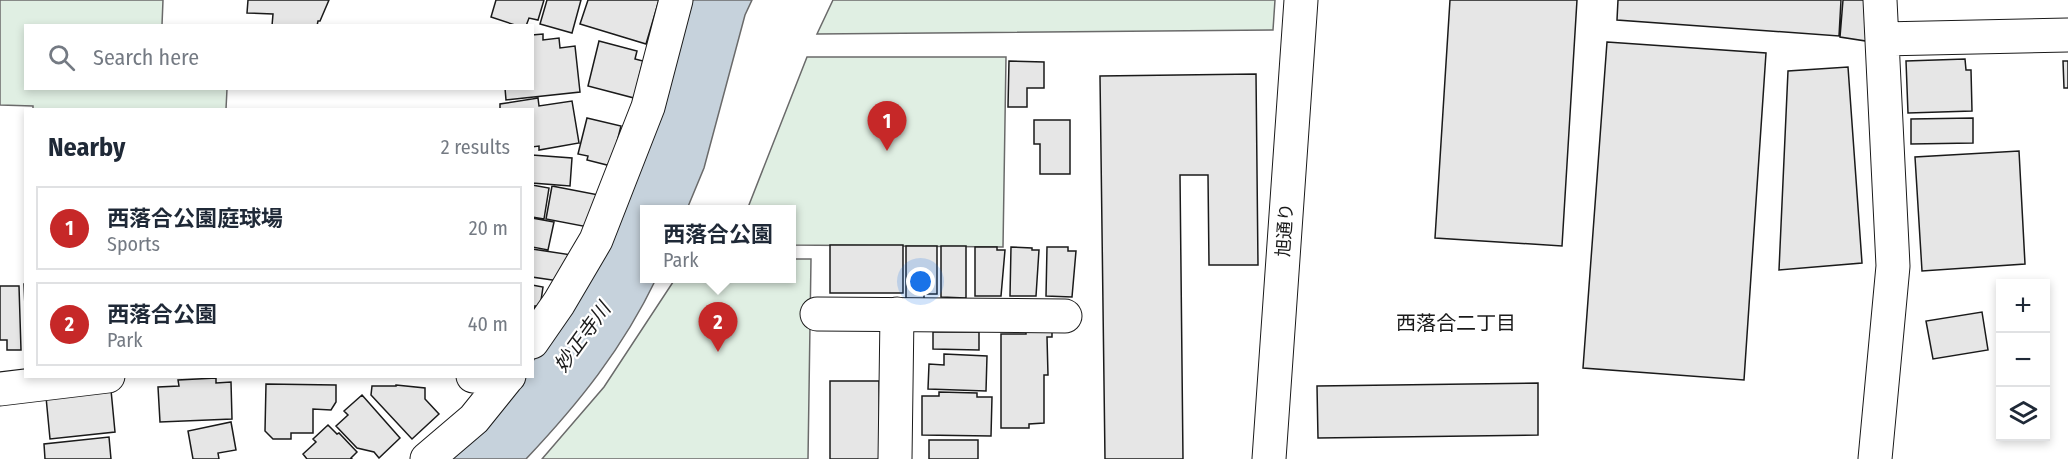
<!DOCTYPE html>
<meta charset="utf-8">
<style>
body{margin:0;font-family:"Fira Sans Condensed","Noto Sans JP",sans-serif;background:#f6f6f7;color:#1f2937}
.controls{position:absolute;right:18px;bottom:18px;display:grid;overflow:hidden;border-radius:0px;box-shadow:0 3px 9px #0003}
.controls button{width:54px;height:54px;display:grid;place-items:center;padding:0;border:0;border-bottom:2px solid #e0e1e3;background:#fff;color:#1f2937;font:30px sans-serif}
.you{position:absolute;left:921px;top:282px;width:21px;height:21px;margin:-15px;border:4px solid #fff;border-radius:50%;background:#1a73e8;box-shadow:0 0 0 9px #1a73e833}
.badge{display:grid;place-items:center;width:39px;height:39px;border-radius:50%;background:#c62828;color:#fff;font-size:20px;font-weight:700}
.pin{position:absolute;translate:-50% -50px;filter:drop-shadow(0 2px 3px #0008)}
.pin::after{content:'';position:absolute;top:32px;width:21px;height:18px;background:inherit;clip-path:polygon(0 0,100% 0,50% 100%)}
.popup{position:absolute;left:640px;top:205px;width:156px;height:78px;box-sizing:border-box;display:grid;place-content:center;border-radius:0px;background:#fff;filter:drop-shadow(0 2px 4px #0005);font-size:20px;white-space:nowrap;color:#747a83}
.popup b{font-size:22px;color:#1f2937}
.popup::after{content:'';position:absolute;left:50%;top:100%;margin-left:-12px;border:12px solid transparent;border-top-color:#fff}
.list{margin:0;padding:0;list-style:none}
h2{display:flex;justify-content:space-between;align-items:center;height:78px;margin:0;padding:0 24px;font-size:26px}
h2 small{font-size:20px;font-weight:400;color:#747a83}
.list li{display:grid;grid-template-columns:39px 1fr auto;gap:18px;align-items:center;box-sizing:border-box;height:84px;margin:0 12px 12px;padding:0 12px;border:2px solid #e0e1e3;border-radius:0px}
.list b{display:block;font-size:22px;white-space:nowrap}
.list p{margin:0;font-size:20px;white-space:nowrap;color:#747a83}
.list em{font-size:20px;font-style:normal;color:#747a83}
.icon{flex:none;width:33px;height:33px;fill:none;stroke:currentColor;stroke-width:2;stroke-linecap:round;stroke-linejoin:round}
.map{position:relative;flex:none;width:2068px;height:459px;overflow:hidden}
.search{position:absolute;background:#fff;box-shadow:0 3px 9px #0003;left:24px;top:24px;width:510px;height:66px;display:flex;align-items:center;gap:15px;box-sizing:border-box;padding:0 21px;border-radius:0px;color:#747a83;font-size:22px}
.panel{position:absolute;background:#fff;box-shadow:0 3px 9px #0003;left:24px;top:108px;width:510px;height:270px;border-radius:0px}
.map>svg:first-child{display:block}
.green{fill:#e0efe3;stroke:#6a6a6a;stroke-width:1.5}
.water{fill:#c6d2dc;stroke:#6a6a6a;stroke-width:1.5}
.building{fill:#e6e6e6;stroke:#1a1a1a;stroke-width:1.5}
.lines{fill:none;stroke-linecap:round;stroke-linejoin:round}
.minor-casing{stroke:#1a1a1a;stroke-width:35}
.tertiary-casing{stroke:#1a1a1a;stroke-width:35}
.minor{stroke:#fff;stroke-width:33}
.tertiary{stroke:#fff;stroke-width:33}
.labels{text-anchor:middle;stroke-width:4.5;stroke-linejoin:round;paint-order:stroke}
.street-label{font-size:18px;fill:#1a1a1a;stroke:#fff}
.neighbourhood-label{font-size:20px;fill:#1a1a1a;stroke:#fff}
.water-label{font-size:20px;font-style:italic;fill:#1a1a1a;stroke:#fff}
</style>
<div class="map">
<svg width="2068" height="459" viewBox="0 0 2068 459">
<rect width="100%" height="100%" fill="#fff"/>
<path class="green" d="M 0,0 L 163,0 L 162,25 L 26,26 L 26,88 L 227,89 L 226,109 L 33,110 L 33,106 L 0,105 Z
M 833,0 L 1275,0 L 1273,30 L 817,34 Z
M 807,57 L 1006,57 L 1003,247 L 792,245 L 792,210 L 747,210 Z
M 792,259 L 811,259 L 808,459 L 542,459 L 604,387 L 675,279 L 792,278 Z"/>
<path class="water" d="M 687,0 L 752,0 L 745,15 L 704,168 L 687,209 L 644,210 L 644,278 L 656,279 C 623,348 579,403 526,459 L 440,459 L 522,377 L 532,376 L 533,361 L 584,286 Z"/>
<path class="building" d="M 248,0 L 329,0 L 320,21 L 318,21 L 317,26 L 272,26 L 273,14 L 247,13 Z
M 496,0 L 544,0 L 538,20 L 529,18 L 526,26 L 518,26 L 491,17 Z
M 547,0 L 581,0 L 572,33 L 540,24 Z
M 588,0 L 659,0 L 646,44 L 580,24 Z
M 1450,0 L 1577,0 L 1562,246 L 1435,238 Z
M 1618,0 L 1841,0 L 1839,36 L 1617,20 Z
M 1843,0 L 1864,0 L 1866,41 L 1840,37 Z
M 543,34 L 543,40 L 559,38 L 560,48 L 575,46 L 580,92 L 506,100 L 505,88 L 532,88 L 532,35 Z
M 599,41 L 637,51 L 635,59 L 643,61 L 634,98 L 588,86 Z
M 1607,42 L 1766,53 L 1744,380 L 1583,368 Z
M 1965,59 L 1966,70 L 1971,70 L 1972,111 L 1908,113 L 1906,61 Z
M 1009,61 L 1044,62 L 1044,88 L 1027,88 L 1027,107 L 1008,107 Z
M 2063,61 L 2068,61 L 2068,88 L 2064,88 Z
M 1848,67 L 1862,263 L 1779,270 L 1788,71 Z
M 1256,74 L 1258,265 L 1209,265 L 1208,175 L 1180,175 L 1183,459 L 1105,459 L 1100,76 Z
M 538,98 L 539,106 L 572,101 L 579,143 L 539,150 L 539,146 L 532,147 L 532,110 L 500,110 L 500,104 Z
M 587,118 L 621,126 L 611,166 L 587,160 L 588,156 L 578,154 Z
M 1973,118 L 1973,143 L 1911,144 L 1911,119 Z
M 1034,120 L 1070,120 L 1070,174 L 1040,174 L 1040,144 L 1034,144 Z
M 2019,151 L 2025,264 L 1922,271 L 1915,157 Z
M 532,155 L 572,158 L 570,186 L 532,183 Z
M 532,185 L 549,188 L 544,219 L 532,217 Z
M 552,186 L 604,196 L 593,228 L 546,219 Z
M 532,218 L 554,222 L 548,250 L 532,247 Z
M 830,245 L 903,245 L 903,293 L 830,293 Z
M 906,246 L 937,246 L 937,294 L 924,294 L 924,299 L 906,299 Z
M 941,246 L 966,246 L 966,298 L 941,297 Z
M 975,247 L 997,247 L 997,250 L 1005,250 L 1001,296 L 975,296 Z
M 1011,247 L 1032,248 L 1032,250 L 1039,250 L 1036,296 L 1010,296 Z
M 1047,247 L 1068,247 L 1068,251 L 1076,251 L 1072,297 L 1046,296 Z
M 532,249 L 572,255 L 559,281 L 532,277 Z
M 24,284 L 26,284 L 26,331 Z
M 532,285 L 543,287 L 540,307 L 535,306 L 533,318 Z
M 0,286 L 19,286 L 21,350 L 7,350 L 7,340 L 0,340 Z
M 1982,312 L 1988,350 L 1933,359 L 1926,321 Z
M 1026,322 L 1052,331 L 1052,337 L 1047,337 L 1048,375 L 1044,375 L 1044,423 L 1029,424 L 1029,428 L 1001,428 L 1001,334 L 1026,334 Z
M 933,332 L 979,332 L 979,350 L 933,349 Z
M 944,354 L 987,356 L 986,391 L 928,389 L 929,364 L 944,365 Z
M 216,378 L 216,383 L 231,382 L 232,419 L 160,422 L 158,387 L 179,386 L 178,380 Z
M 830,381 L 879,381 L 880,459 L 830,459 Z
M 1538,383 L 1538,435 L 1318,438 L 1317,386 Z
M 266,384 L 336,385 L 336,402 L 331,410 L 313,409 L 313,433 L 291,433 L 291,439 L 273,439 L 265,431 Z
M 396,385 L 425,388 L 425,399 L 439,414 L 412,439 L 371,395 L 372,386 L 396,386 Z
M 111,390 L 115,432 L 50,439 L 46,397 Z
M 939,392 L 977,393 L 977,397 L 992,397 L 991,436 L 922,435 L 922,396 L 939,396 Z
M 362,395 L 400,438 L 379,458 L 374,452 L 357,448 L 336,426 L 348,415 L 344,411 Z
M 231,422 L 236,450 L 218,453 L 219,459 L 193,459 L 188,431 Z
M 328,425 L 337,434 L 339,433 L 357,452 L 351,458 L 352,459 L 307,459 L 303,454 L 316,442 L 313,439 Z
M 109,437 L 111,459 L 45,459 L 44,444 Z
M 929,440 L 978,440 L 978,459 L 929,459 Z"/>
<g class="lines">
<g class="minor-casing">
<path id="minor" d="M 1882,39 L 2068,35
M 817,314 L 1065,316
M 532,342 L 559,303 L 596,240 L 648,107 L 676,0
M 473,376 L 507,378 L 509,376
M 0,389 L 108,376
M 427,459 L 474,419 L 507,378
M 895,459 L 897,314
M 1875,459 L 1893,266 L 1880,0"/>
</g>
<g class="tertiary-casing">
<path id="tertiary" d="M 1269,459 L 1301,0"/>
</g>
<use href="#minor" class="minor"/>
<use href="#tertiary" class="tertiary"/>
</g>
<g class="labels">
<g class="street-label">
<text transform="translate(1285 230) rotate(-86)" y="6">旭通り</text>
</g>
<g class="neighbourhood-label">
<text x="1456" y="330">西落合二丁目</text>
</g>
<g class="water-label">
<text transform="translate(582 337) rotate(-54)" y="7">妙正寺川</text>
</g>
</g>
</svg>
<div class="controls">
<button>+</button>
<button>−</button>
<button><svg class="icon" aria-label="layers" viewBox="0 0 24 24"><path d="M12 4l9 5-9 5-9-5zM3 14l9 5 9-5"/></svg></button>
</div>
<div class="you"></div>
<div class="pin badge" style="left:887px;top:151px">1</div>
<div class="pin badge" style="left:718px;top:352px">2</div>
<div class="popup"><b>西落合公園</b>Park</div>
<div class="search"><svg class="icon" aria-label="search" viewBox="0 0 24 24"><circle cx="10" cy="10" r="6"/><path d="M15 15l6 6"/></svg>Search here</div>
<section class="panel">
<h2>Nearby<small>2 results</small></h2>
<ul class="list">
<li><span class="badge">1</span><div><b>西落合公園庭球場</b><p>Sports</p></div><em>20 m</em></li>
<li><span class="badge">2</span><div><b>西落合公園</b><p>Park</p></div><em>40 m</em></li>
</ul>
</section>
</div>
